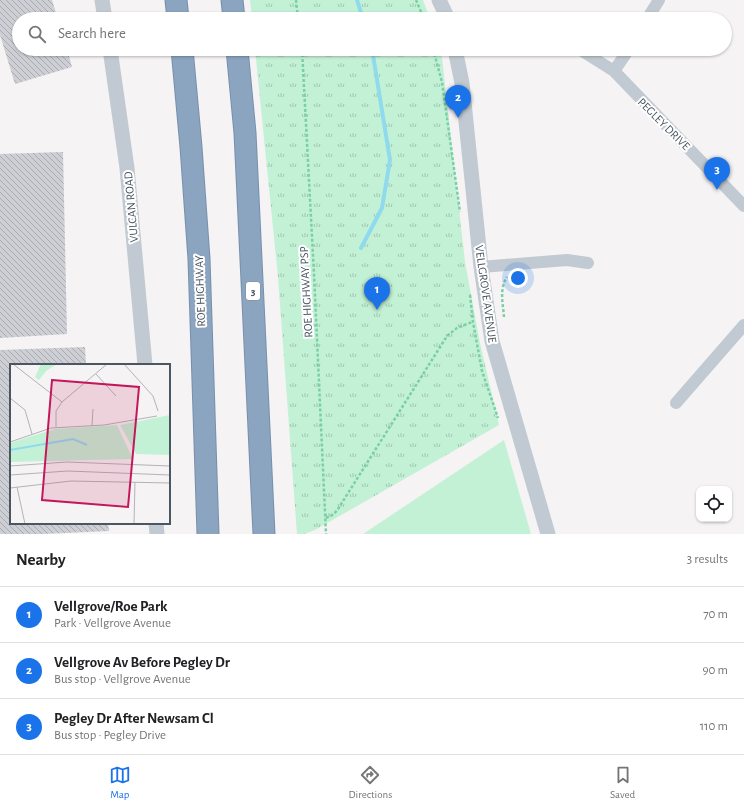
<!DOCTYPE html>
<meta charset="utf-8">
<style>
body{margin:0;font-family:"Alegreya Sans",sans-serif;background:#f2f2f2;color:#202124}
.controls{position:absolute;right:12px;bottom:12px;display:grid;overflow:hidden;border-radius:8px;box-shadow:0 1px 3px #0004}
.controls button{width:36px;height:36px;display:grid;place-items:center;padding:0;border:0;border-bottom:1px solid #e0e0e0;background:#fff;color:#202124;font:20px sans-serif}
.you{position:absolute;left:518px;top:278px;width:14px;height:14px;margin:-10px;border:3px solid #fff;border-radius:50%;background:#1a73e8;box-shadow:0 0 0 6px #1a73e833}
.badge{display:grid;place-items:center;width:26px;height:26px;border-radius:50%;background:#1a73e8;color:#fff;font-size:13px;font-weight:700}
.pin{position:absolute;translate:-50% -33px;filter:drop-shadow(0 1px 2px #0008)}
.pin::after{content:'';position:absolute;top:21px;width:14px;height:12px;background:inherit;clip-path:polygon(0 0,100% 0,50% 100%)}
.list{margin:0;padding:0;list-style:none}
h2{display:flex;justify-content:space-between;align-items:center;height:52px;margin:0;padding:0 16px;font-size:17px}
h2 small{font-size:13px;font-weight:400;color:#757577}
.list li{display:grid;grid-template-columns:26px 1fr auto;gap:12px;align-items:center;box-sizing:border-box;height:56px;padding:0 16px;border-top:1px solid #e0e0e0}
.list b{display:block;font-size:15px;white-space:nowrap}
.list p{margin:0;font-size:13px;white-space:nowrap;color:#757577}
.list em{font-size:13px;font-style:normal;color:#757577}
.icon{flex:none;width:22px;height:22px;fill:none;stroke:currentColor;stroke-width:2;stroke-linecap:round;stroke-linejoin:round}
.map{position:relative;flex:none;width:744px;height:534px;overflow:hidden}
.search{position:absolute;background:#fff;box-shadow:0 1px 3px #0004;left:12px;right:12px;top:12px;height:44px;display:flex;align-items:center;gap:10px;box-sizing:border-box;padding:0 14px;border-radius:22px;color:#757577;font-size:15px}
.sheet{height:220px;background:#fff}
nav{display:flex;justify-content:space-around;align-items:center;box-sizing:border-box;height:56px;border-top:1px solid #e0e0e0;background:#fff;font-size:11px;color:#757577}
nav a{display:grid;justify-items:center;gap:2px}
nav .on{color:#1a73e8}
.map>svg:first-child{display:block}
.grass{fill:#c3f1d5}
.park{fill:url(#park-tufts)}
.lines{fill:none;stroke-linecap:round;stroke-linejoin:round}
.stream{stroke:#90daee;stroke-width:4}
.building{fill:url(#building-back-hatch)}
.motorway-casing{stroke:#7690ad;stroke-width:23}
.path{stroke:#7ad0a6;stroke-width:2.5;stroke-dasharray:3 2;stroke-linecap:butt}
.minor{stroke:#c1cad2;stroke-width:12}
.tertiary{stroke:#c1cad2;stroke-width:15}
.motorway{stroke:#8ba5c1;stroke-width:21}
.labels{text-anchor:middle;stroke-width:4;stroke-linejoin:round;paint-order:stroke}
.shield{fill:#fff;stroke:#808990;stroke-width:1}
.shield-label{font-size:11px;font-weight:bold;fill:#4a5661}
.street-label{font-size:12px;fill:#4a5661;stroke:#fff}
.inset-river{fill:none;stroke:#90daee;stroke-width:2}
.inset-road{fill:none;stroke:#b1b4b9;stroke-width:1}
.view{fill:#c2185b;fill-opacity:0.15;stroke:#c2185b;stroke-width:2}
.inset-edge{fill:none;stroke:#4a5661;stroke-width:2}
</style>
<div class="map">
<svg width="744" height="534" viewBox="0 0 744 534">
<defs>
<pattern id="park-tufts" width="24" height="20" patternUnits="userSpaceOnUse"><rect width="24" height="20" fill="#c3f1d5"/><path d="M3 7l-1-3M5 7V3M7 7l1-3M15 17l-1-3M17 17v-4M19 17l1-3" fill="none" stroke="#a0c6b0"/></pattern>
<pattern id="building-back-hatch" width="6" height="6" patternUnits="userSpaceOnUse"><rect width="6" height="6" fill="#cdcfd5"/><path d="M-1 5l2 2M0 0l6 6M5-1l2 2" fill="none" stroke="#a8abb0"/></pattern>
</defs>
<rect width="100%" height="100%" fill="#f5f3f3"/>
<path class="grass" d="M 504,440 L 531,534 L 363,534 Z"/>
<path class="park" d="M 250,0 L 423,0 L 430,19 L 252,19 Z
M 255,49 L 441,49 L 465,262 L 480,343 L 499,425 L 315,530 L 304,534 L 297,534 L 278,277 Z"/>
<g class="lines">
<path class="stream" d="M 357,0 L 363,19
M 361,248 L 382,208 L 390,160 L 372,49"/>
</g>
<path class="building" d="M 0,0 L 52,0 L 58,19 L 19,19 L 19,49 L 67,49 L 72,67 L 15,84 L 0,35 Z
M 63,152 L 67,334 L 0,338 L 0,154 Z
M 85,347 L 86,365 L 11,365 L 11,523 L 108,523 L 109,531 L 43,534 L 0,534 L 0,350 Z"/>
<g class="lines">
<g class="motorway-casing">
<path id="motorway" d="M 176,0 L 178,19
M 232,0 L 234,19
M 182,49 L 191,147 L 199,259 L 208,534
M 237,49 L 245,133 L 264,534"/>
</g>
<path class="path" d="M 296,0 L 298,19
M 416,0 L 424,19
M 302,49 L 314,274 L 326,534
M 433,49 L 442,82 L 460,212
M 470,295 L 473,322 L 482,371 L 498,418
M 504,317 C 503,304 499,289 507,277
M 326,518 L 334,514 L 338,509 L 447,336 L 457,328 L 472,322"/>
<path class="minor" d="M 647,19 L 659,0
M 579,49 L 614,71 L 744,206
M 614,71 L 629,49
M 481,267 L 567,260 L 588,263
M 676,403 L 744,325"/>
<path class="tertiary" d="M 102,0 L 105,19
M 439,0 L 448,19
M 110,49 L 127,168 L 145,365
M 455,49 L 462,83 L 481,267 L 492,341 L 548,534
M 156,523 L 157,534"/>
<use href="#motorway" class="motorway"/>
</g>
<g class="labels">
<rect class="shield" x="246" y="282" width="14" height="18" rx="3"/>
<g class="shield-label">
<text x="253" y="295">3</text>
</g>
<g class="street-label">
<text transform="translate(664 124) rotate(45)" y="4">PEGLEY DRIVE</text>
<text transform="translate(131 207) rotate(-95)" y="4">VULCAN ROAD</text>
<text transform="translate(200 291) rotate(-92)" y="4">ROE HIGHWAY</text>
<text transform="translate(306 292) rotate(-93)" y="4">ROE HIGHWAY PSP</text>
<text transform="translate(486 294) rotate(82)" y="4">VELLGROVE AVENUE</text>
</g>
</g>
<g transform="translate(10 364)">
<rect width="160" height="160" fill="#f5f3f3"/>
<path d="M 160,51 L 160,91 L 126,90 L 110,61 Z" fill="#c3f1d5"/>
<path d="M 31,0 L 47,0 L 36,7 L 29,16 L 25,13 ZM 107,61 L 123,95 L 0,98 L 0,79 L 45,65 Z" fill="#c3f1d5"/>
<path class="inset-river" d="M 0,86 L 63,75 L 77,81"/>
<path class="inset-road" d="M 3,0 L 52,38M 114,0 L 143,32 L 148,47M 86,10 L 106,32M 0,34 L 15,46 L 22,70M 82,62 L 83,45M 46,63 L 46,47 L 52,38 L 97,0M 0,78 L 41,64 L 94,61 L 147,52M 0,102 L 57,98 L 160,102M 0,111 L 58,107 L 160,111M 7,123 L 15,160M 0,124 L 61,117 L 160,119M 124,160 L 125,118"/>
<path class="view" d="M 42,16 L 129,23 L 118,143 L 32,136 Z"/>
<rect width="160" height="160" class="inset-edge"/>
</g>
</svg>
<div class="controls">
<button><svg class="icon" aria-label="locate" viewBox="0 0 24 24"><circle cx="12" cy="12" r="6"/><path d="M12 2v4M12 18v4M2 12h4M18 12h4"/></svg></button>
</div>
<div class="you"></div>
<div class="pin badge" style="left:377px;top:310px">1</div>
<div class="pin badge" style="left:458px;top:118px">2</div>
<div class="pin badge" style="left:717px;top:190px">3</div>
<div class="search"><svg class="icon" aria-label="search" viewBox="0 0 24 24"><circle cx="10" cy="10" r="6"/><path d="M15 15l6 6"/></svg>Search here</div>
</div>
<section class="sheet">
<h2>Nearby<small>3 results</small></h2>
<ul class="list">
<li><span class="badge">1</span><div><b>Vellgrove/Roe Park</b><p>Park · Vellgrove Avenue</p></div><em>70 m</em></li>
<li><span class="badge">2</span><div><b>Vellgrove Av Before Pegley Dr</b><p>Bus stop · Vellgrove Avenue</p></div><em>90 m</em></li>
<li><span class="badge">3</span><div><b>Pegley Dr After Newsam Cl</b><p>Bus stop · Pegley Drive</p></div><em>110 m</em></li>
</ul>
</section>
<nav>
<a class="on"><svg class="icon" aria-label="map" viewBox="0 0 24 24"><path d="M3 6l6-2 6 2 6-2v14l-6 2-6-2-6 2zM9 4v14M15 6v14"/></svg>Map</a>
<a><svg class="icon" aria-label="directions" viewBox="0 0 24 24"><path d="M12 3l9 9-9 9-9-9zM9 14v-3h6M13 9l2 2-2 2"/></svg>Directions</a>
<a><svg class="icon" aria-label="saved" viewBox="0 0 24 24"><path d="M7 4h10v16l-5-4-5 4z"/></svg>Saved</a>
</nav>
